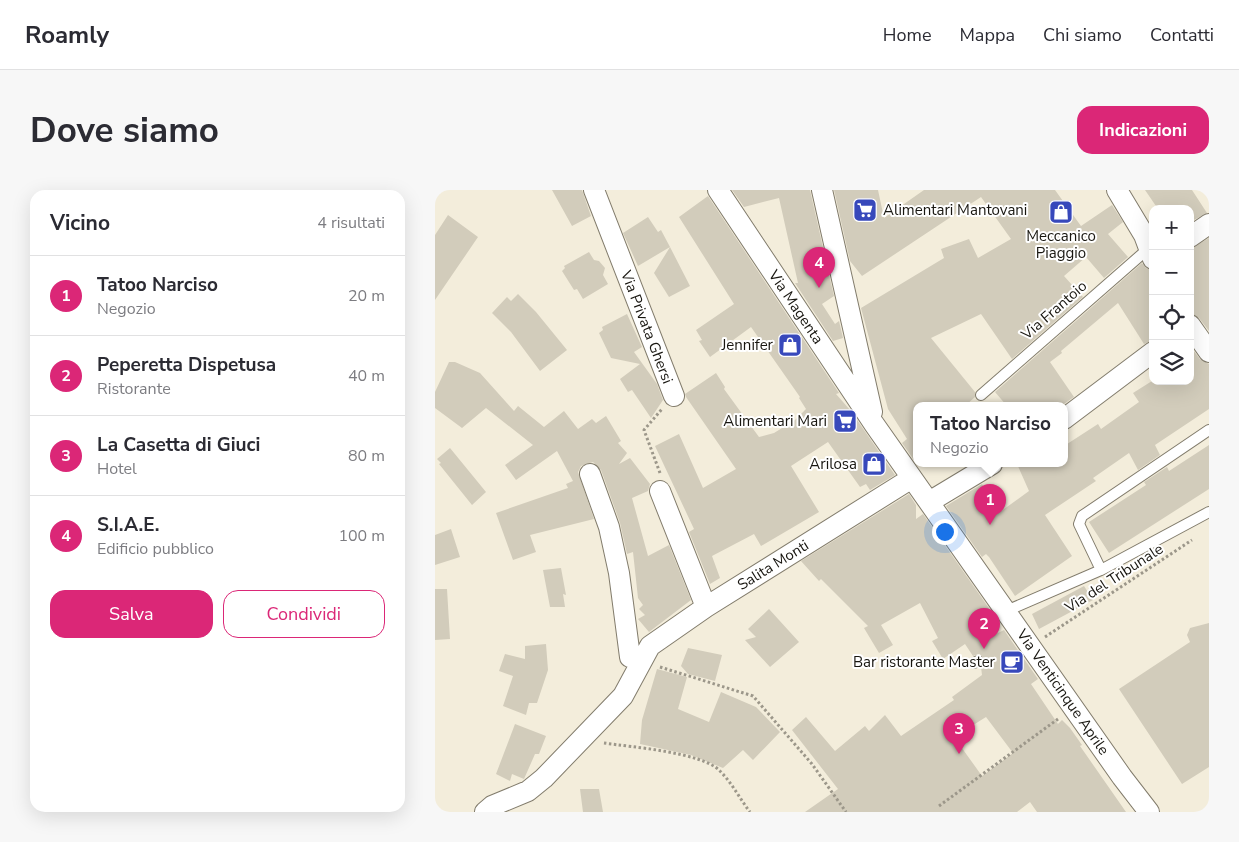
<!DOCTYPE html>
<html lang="it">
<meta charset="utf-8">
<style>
body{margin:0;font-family:"Nunito Sans",sans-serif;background:#f7f7f7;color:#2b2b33}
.controls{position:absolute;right:15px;top:15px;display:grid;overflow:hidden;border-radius:10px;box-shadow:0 5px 20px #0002}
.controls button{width:45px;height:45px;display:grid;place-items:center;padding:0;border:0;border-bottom:1px solid #e1e1e2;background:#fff;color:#2b2b33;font:25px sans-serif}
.you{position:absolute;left:509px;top:341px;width:18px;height:18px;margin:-12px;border:4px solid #fff;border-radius:50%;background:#1a73e8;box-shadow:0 0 0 8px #1a73e833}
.badge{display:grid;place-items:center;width:32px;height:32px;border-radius:50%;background:#db2777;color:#fff;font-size:16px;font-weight:700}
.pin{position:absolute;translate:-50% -41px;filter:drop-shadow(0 1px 2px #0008)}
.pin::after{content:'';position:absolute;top:26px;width:18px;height:15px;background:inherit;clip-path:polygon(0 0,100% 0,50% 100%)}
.popup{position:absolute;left:478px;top:212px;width:155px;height:65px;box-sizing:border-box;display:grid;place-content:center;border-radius:10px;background:#fff;filter:drop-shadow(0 1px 4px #0005);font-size:16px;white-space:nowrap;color:#7c7c81}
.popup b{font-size:19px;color:#2b2b33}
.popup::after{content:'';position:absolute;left:50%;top:100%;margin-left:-10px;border:10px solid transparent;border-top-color:#fff}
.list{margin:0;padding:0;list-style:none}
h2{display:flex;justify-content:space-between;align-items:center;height:65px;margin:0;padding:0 20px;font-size:21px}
h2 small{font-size:16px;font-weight:400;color:#7c7c81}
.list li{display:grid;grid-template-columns:32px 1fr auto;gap:15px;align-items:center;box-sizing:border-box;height:80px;padding:0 20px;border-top:1px solid #e1e1e2}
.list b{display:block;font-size:19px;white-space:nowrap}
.list p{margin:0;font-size:16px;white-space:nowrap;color:#7c7c81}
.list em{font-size:16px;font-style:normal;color:#7c7c81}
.actions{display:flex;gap:10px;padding:15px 20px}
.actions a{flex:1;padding:11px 0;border:1px solid #db2777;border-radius:15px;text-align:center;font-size:18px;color:#db2777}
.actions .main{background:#db2777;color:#fff}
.icon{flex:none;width:28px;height:28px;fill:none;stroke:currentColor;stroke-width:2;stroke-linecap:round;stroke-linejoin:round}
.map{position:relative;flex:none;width:774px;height:622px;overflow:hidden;border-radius:15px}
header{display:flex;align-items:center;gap:30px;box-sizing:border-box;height:70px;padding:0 25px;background:#fff;border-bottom:1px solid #e1e1e2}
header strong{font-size:24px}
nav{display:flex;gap:28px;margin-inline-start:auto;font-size:18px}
.intro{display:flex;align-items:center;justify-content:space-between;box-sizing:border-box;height:120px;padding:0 30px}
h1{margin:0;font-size:35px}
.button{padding:12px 22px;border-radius:15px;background:#db2777;color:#fff;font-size:18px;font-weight:700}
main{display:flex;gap:30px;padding:0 30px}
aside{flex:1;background:#fff;border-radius:15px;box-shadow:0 5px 20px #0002}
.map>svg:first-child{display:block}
.building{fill:#d2ccbb;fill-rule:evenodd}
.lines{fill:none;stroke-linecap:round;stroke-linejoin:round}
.lane-casing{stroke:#827c6c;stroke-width:12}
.street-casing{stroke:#827c6c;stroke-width:22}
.path{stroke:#9c978a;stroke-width:3;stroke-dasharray:2.5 2.5;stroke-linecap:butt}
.lane{stroke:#fff;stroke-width:10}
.street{stroke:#fff;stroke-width:20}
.labels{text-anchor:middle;stroke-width:4;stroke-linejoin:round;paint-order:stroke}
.poi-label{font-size:15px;fill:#181610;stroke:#fff;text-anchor:end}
.street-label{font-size:15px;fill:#181610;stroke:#fff}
</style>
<header>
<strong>Roamly</strong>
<nav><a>Home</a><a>Mappa</a><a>Chi siamo</a><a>Contatti</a></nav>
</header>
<div class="intro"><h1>Dove siamo</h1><a class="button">Indicazioni</a></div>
<main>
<aside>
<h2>Vicino<small>4 risultati</small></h2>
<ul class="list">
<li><span class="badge">1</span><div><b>Tatoo Narciso</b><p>Negozio</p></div><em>20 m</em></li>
<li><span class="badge">2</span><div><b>Peperetta Dispetusa</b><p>Ristorante</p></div><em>40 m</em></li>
<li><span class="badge">3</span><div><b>La Casetta di Giuci</b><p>Hotel</p></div><em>80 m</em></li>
<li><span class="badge">4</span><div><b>S.I.A.E.</b><p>Edificio pubblico</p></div><em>100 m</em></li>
</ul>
<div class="actions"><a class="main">Salva</a><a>Condividi</a></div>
</aside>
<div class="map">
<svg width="774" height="622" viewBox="0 0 774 622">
<rect width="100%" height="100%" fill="#f3eddb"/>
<path class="building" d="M 117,0 L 147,0 L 156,26 L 137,36 Z
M 297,0 L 375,0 L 399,106 L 387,114 L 400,134 L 404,131 L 408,148 L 398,151 L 360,93 L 363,93 L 344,8 L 309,17 Z
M 399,0 L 443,0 L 449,28 L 489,0 L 620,0 L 646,36 L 677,15 L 688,32 L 673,44 L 693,67 L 669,88 L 651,67 L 629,86 L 648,107 L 577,169 L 546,124 L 496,148 L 540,202 L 540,207 L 530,216 L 481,216 L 481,273 L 467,253 L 472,249 L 453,219 L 426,118 L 509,68 L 506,59 L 534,49 L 543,68 L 576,49 L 546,7 L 427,86 L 415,71 Z
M 710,0 L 757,0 L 772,23 L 755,32 L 755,19 L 723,19 Z
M 273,6 L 404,203 L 401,204 L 416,221 L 460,285 L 435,300 L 431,294 L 425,297 L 393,252 L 356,276 L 384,322 L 326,356 L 319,344 L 277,366 L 285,388 L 275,394 L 254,342 L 259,339 L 220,256 L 244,244 L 268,298 L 301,279 L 251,207 L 250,204 L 281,183 L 290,197 L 289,199 L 324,247 L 339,243 L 360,230 L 371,219 L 364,208 L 365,207 L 316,137 L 275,167 L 264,151 L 267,150 L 261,140 L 299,114 L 244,27 Z
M 13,25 L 43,47 L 0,110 L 0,45 Z
M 213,27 L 223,42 L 226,40 L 235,57 L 203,76 L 188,43 Z
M 774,48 L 774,141 L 764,128 L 755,123 L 755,59 Z
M 235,57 L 255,96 L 234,107 L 219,83 Z
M 154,62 L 159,70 L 164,71 L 170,78 L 168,85 L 173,94 L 148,109 L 142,99 L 139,100 L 127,81 L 130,78 L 129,76 Z
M 707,73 L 711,78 L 718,81 L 718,150 L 709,154 L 683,113 L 626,161 L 627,163 L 615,172 L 639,207 L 626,216 L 572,216 L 560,202 Z
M 83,104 L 101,122 L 132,160 L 105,181 L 76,142 L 57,123 L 72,107 L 76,111 Z
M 192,124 L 207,157 L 199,162 L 222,194 L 228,210 L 216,228 L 197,200 L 193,202 L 185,189 L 205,174 L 176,168 L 164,143 L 168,140 L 167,137 Z
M 755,156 L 765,169 L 774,174 L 774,219 L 720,255 L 725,265 L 703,280 L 694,263 L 658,288 L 661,291 L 610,325 L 637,366 L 580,406 L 554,367 L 551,364 L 547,367 L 511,316 L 547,294 L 565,322 L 594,301 L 582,274 L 629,274 L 629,256 L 663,234 L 666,239 L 704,212 L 698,203 L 717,191 L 755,191 Z
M 14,172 L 20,172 L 45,183 L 79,221 L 83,216 L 109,237 L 129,221 L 143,239 L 157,229 L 161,233 L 171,226 L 186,251 L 183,253 L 192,263 L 184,274 L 195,268 L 215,294 L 213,301 L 197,308 L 213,366 L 234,355 L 256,410 L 214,442 L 203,429 L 210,425 L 204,419 L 208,415 L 203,408 L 198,362 L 192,364 L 185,333 L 166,280 L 158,272 L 146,276 L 143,282 L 159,329 L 95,345 L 101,362 L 78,370 L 61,323 L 133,298 L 131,294 L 138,291 L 122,261 L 81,290 L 70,275 L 98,255 L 51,218 L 27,238 L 0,218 L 0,202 Z
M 774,255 L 774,299 L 674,363 L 654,332 L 711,295 L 709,292 L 732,277 L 734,281 Z
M 15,258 L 51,302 L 37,315 L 4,274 L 6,273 L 2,269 Z
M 474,304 L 481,315 L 481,329 L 488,324 L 556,421 L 537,434 L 547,451 L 569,440 L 603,489 L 596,494 L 623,534 L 627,530 L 635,538 L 647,555 L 645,556 L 691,622 L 602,622 L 595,612 L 582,622 L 370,622 L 403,599 L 357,540 L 371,527 L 400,561 L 430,536 L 434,541 L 450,525 L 466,546 L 519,510 L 517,507 L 547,485 L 546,477 L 550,472 L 549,468 L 544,464 L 538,466 L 530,454 L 508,469 L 497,451 L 503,448 L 485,413 L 446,435 L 458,455 L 444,463 L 429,438 L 433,436 L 386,389 L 384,391 L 366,371 ZM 551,527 L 578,563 L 547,586 L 519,547 Z
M 16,339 L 25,367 L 0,375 L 0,345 Z
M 126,378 L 131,405 L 128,404 L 130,417 L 115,417 L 108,380 Z
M 649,396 L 658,410 L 604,439 L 597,424 Z
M 0,399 L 12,399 L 15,449 L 0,450 Z
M 334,419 L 364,452 L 335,477 L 310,450 L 321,447 L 313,439 Z
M 774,433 L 774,577 L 747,594 L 684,499 L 755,452 L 752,445 L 755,438 Z
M 111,454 L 113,480 L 102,513 L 94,513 L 91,525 L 68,516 L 78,486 L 64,481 L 70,464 L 90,469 L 90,456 Z
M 253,458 L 287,465 L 280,491 L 253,484 L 246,476 Z
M 222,479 L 252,487 L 243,519 L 274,532 L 286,502 L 321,517 L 345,542 L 318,570 L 308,560 L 288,578 L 256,565 L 205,554 L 207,530 Z
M 80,534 L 111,546 L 104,564 L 100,564 L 89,589 L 77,584 L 75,591 L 61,584 Z
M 145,599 L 164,599 L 168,622 L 148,622 Z"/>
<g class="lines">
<g class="lane-casing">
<path id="lane" d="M 546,205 L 714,58
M 666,380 L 774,322
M 571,421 L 666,380 L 644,334 L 647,326 L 774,240
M 539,473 L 543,471"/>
</g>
<g class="street-casing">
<path id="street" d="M 159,0 L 239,206
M 283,0 L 439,234 L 687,587 L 714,622
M 387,0 L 437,222
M 682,0 L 709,45 L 718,69
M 755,47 L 774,34
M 755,135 L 774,162
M 629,229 L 718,162
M 155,284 L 174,337 L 184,383 L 195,467 L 206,471
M 225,301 L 271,417
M 494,312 L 557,274
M 50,622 L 57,616 L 93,601 L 109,588 L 188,506 L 215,456 L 271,417 L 477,288"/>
</g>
<path class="path" d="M 225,283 L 209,240 L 227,219
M 610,447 L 757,350
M 225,477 L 318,506 L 377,574 L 411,622
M 169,553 C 195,557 267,562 285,581 C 297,593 305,609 315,622
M 504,616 L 623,529"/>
<use href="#lane" class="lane"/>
<use href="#street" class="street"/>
</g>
<defs>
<g id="supermarket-square" transform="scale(1.25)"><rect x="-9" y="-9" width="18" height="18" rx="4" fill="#3748bb" stroke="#fff"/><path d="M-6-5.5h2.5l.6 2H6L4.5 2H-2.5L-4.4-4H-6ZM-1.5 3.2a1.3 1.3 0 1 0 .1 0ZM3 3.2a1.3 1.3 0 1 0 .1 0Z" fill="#fff"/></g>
<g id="shop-square" transform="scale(1.25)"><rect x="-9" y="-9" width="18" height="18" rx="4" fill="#3748bb" stroke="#fff"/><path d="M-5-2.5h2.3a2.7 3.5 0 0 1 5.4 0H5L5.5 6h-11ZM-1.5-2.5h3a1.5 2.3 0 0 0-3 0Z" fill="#fff"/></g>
<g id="cafe-square" transform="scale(1.25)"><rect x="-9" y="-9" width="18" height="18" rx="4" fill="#3748bb" stroke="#fff"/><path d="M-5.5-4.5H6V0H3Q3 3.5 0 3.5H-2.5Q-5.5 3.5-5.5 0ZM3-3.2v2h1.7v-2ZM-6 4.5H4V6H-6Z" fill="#fff"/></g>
</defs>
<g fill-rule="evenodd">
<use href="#supermarket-square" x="430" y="20"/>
<use href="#shop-square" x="626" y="22"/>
<use href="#shop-square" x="355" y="155"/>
<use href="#supermarket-square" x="410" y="231"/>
<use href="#shop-square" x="439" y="274"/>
<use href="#cafe-square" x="577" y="472"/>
</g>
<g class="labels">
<g class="poi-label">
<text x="448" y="25" text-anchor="start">Alimentari Mantovani</text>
<text x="626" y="51" text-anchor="middle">Meccanico<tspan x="626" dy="17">Piaggio</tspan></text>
<text x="338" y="160">Jennifer</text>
<text x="392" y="236">Alimentari Mari</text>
<text x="422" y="279">Arilosa</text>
<text x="560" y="477">Bar ristorante Master</text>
</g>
<g class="street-label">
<text transform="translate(361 117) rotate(56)" y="5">Via Magenta</text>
<text transform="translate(619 120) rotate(-41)" y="5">Via Frantoio</text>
<text transform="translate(212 137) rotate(69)" y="5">Via Privata Ghersi</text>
<text transform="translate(338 375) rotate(-32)" y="5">Salita Monti</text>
<text transform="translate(679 388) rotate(-33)" y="5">Via del Tribunale</text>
<text transform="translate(628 502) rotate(55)" y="5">Via Venticinque Aprile</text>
</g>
</g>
</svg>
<div class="controls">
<button>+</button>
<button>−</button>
<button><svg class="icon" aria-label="locate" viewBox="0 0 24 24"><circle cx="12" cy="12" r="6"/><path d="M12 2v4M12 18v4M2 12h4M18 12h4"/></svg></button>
<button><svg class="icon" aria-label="layers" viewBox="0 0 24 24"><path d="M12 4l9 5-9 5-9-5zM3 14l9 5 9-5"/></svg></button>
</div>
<div class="you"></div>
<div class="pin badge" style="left:555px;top:335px">1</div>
<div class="popup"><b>Tatoo Narciso</b>Negozio</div>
<div class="pin badge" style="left:549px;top:459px">2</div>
<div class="pin badge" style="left:524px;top:564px">3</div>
<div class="pin badge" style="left:384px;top:98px">4</div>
</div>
</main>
